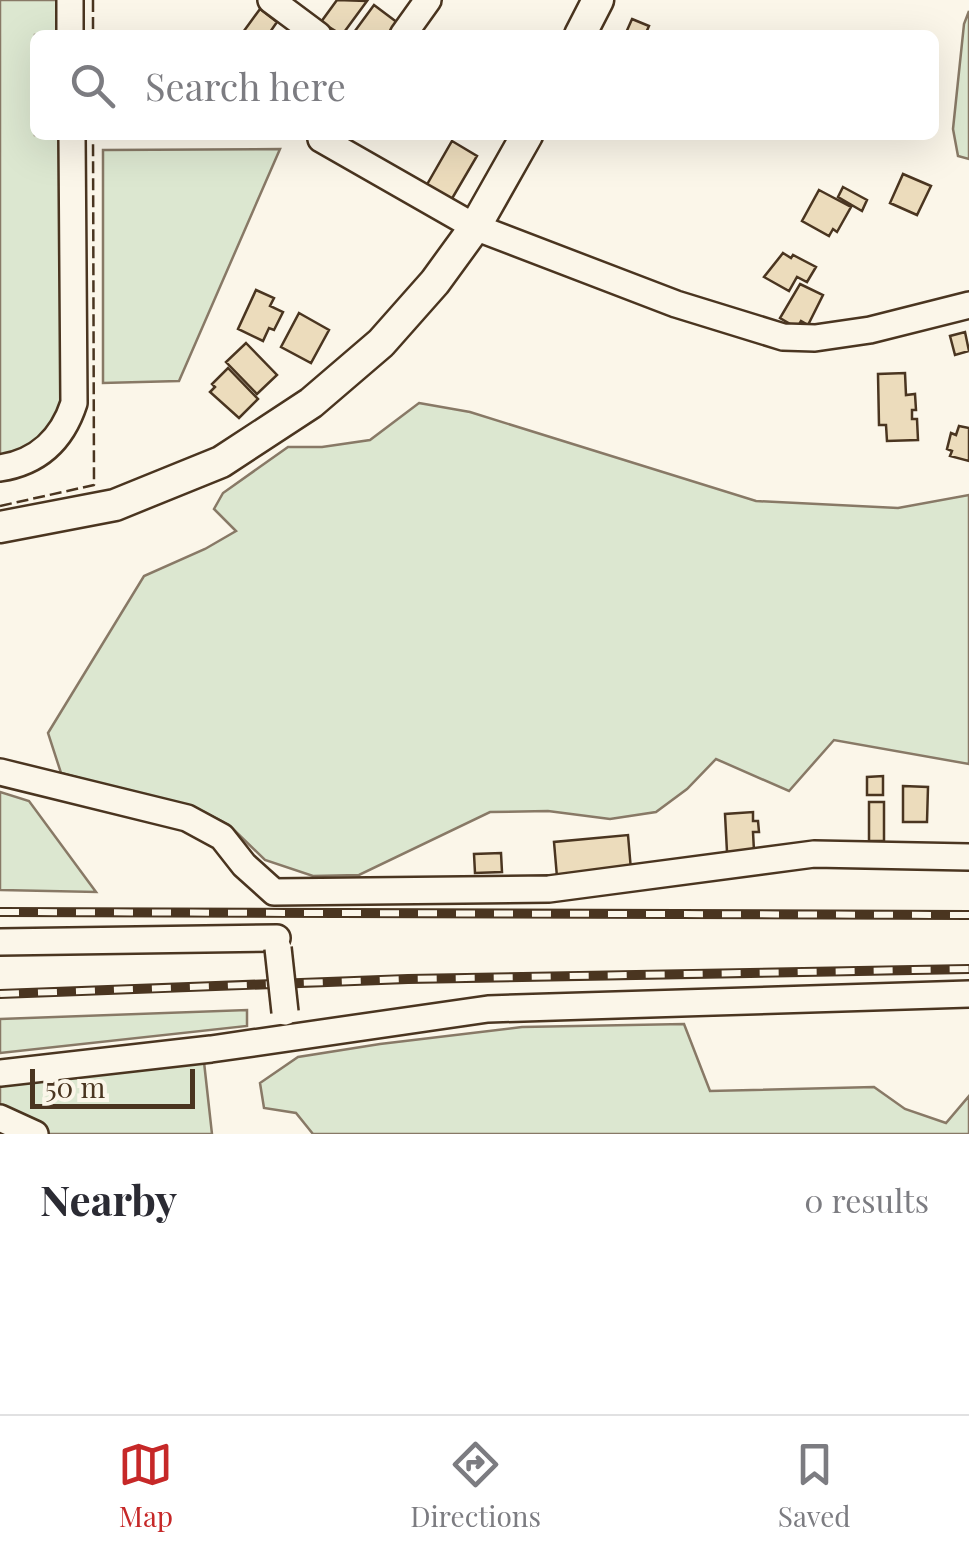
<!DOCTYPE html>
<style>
body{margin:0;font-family:"Playfair Display",serif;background:#f7f7f7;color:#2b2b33}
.scale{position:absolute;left:30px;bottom:25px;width:165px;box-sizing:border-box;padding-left:10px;border:5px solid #4a3520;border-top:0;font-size:28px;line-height:35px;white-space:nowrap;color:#4a3520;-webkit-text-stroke:8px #fbf6e9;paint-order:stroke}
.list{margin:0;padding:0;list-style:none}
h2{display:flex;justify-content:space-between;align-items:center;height:130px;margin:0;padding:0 40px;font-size:42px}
h2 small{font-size:32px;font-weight:400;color:#7c7c81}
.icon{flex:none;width:55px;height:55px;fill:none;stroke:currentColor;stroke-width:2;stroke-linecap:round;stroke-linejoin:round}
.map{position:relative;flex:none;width:969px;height:1134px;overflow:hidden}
.search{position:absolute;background:#fff;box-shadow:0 10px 40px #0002;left:30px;right:30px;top:30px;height:110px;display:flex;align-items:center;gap:25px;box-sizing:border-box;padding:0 35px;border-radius:15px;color:#7c7c81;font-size:38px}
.sheet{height:280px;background:#fff}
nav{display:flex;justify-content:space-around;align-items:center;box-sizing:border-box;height:140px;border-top:2px solid #e1e1e2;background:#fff;font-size:28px;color:#7c7c81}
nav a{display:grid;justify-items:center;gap:5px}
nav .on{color:#c62828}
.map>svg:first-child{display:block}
.green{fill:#dce7d0;stroke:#887966;stroke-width:2.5}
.building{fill:#ecdcbc;stroke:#4a3520;stroke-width:2.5}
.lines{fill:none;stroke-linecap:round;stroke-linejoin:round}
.minor-casing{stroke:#4a3520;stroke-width:30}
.major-casing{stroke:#4a3520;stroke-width:35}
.minor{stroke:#fbf6e9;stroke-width:25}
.major{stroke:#fbf6e9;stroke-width:30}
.rail-casing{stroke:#4a3520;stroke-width:10}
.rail{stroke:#fbf6e9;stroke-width:6;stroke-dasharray:19;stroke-linecap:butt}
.minor-bridge-casing{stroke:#4a3520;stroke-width:30;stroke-linecap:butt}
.minor-bridge{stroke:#fbf6e9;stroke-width:25}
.fence{stroke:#4a3520;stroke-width:2.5;stroke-dasharray:12 5;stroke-linecap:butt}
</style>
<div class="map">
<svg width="969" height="1134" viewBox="0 0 969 1134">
<rect width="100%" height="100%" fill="#fbf6e9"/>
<path class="green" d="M 0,0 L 60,0 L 60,35 L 35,35 L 35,135 L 61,135 L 65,392 L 60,413 L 31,449 L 0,458 Z
M 969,11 L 969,159 L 958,156 L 953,129 L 964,24 Z
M 280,149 L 179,381 L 103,383 L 103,150 Z
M 419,403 L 470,412 L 756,501 L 898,508 L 969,495 L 969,764 L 834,740 L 789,791 L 716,759 L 687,789 L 656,812 L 610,819 L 548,811 L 490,812 L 359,875 L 313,876 L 265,860 L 229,825 L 204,812 L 61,773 L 48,733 L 144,576 L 205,549 L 236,531 L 214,509 L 223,493 L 288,447 L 322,447 L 370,440 Z
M 0,792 L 29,801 L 96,892 L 0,890 Z
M 247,1010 L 247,1026 L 0,1053 L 0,1019 Z
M 684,1024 L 710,1091 L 874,1087 L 905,1109 L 946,1123 L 969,1096 L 969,1134 L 313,1134 L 296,1113 L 264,1108 L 260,1083 L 298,1057 L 380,1044 L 522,1027 Z
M 204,1062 L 212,1134 L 0,1134 L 0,1084 Z"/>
<path class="building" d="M 337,0 L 367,1 L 342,35 L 321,22 Z
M 374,5 L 398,23 L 389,35 L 352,35 Z
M 260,9 L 277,22 L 268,35 L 241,35 Z
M 632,19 L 649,26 L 645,35 L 625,35 Z
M 452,141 L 477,156 L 450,202 L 425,188 Z
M 903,174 L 931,186 L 917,215 L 890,203 Z
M 843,187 L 867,200 L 862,211 L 838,197 Z
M 819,190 L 851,207 L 837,232 L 833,229 L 829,236 L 802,221 Z
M 783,253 L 791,258 L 793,255 L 816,267 L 807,282 L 797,277 L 789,291 L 764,277 Z
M 800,284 L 823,295 L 808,325 L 801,321 L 797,328 L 780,318 Z
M 256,290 L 274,298 L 270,306 L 283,312 L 274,330 L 269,328 L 263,341 L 238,329 Z
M 299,313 L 329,330 L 311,363 L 281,347 Z
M 965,332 L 969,351 L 955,355 L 950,336 Z
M 246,343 L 277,375 L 257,394 L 226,362 Z
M 228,368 L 258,399 L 239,418 L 210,392 L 215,387 L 212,384 Z
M 905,373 L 906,395 L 915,394 L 916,410 L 912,410 L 912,419 L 917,419 L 918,440 L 887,441 L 886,425 L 879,425 L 878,374 Z
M 959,426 L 969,428 L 969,461 L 950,456 L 952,451 L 947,449 L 951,433 L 956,435 Z
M 883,776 L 883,795 L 867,795 L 867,777 Z
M 903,786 L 928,787 L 927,822 L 903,822 Z
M 869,802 L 884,802 L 884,841 L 869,841 Z
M 753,812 L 753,821 L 758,821 L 759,832 L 753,832 L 754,851 L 727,852 L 725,814 Z
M 628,835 L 631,870 L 557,877 L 554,842 Z
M 501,853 L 502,872 L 475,873 L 474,854 Z"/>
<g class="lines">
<g class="minor-casing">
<path id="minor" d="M 70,0 L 70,35
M 271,0 L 318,35
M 403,35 L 428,0
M 324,135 L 321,139 L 475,227 L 676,304 L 783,337 L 815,338 L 870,330 L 969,305
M 0,468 C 38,462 62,440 74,403 L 72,135
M 0,772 L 187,818 L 222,837 L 244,865 L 274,892 L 549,889 L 814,854 L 969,857
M 0,942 L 277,938
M 0,1073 L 211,1049 L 488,1009 L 969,994
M 0,1118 L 35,1134"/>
</g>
<g class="major-casing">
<path id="major" d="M 580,35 L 598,0
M 0,527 L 115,505 L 221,462 L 311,403 L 381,343 L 435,282 L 475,227 L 527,135"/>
</g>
<use href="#minor" class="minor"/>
<use href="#major" class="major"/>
<g class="rail-casing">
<path id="rail" d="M 0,912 L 969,915
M 0,994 L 408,979 L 969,969"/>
</g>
<use href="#rail" class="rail"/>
<g class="minor-bridge-casing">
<path id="minor-bridge" d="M 278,948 L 285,1012"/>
</g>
<use href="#minor-bridge" class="minor-bridge"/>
<path class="fence" d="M 93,0 L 93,35
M 0,506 L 94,485 L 93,135"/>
</g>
</svg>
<div class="scale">50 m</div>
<div class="search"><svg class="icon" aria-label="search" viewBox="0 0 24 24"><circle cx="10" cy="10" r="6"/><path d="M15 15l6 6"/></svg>Search here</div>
</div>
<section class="sheet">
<h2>Nearby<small>0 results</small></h2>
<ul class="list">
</ul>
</section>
<nav>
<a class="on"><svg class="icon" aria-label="map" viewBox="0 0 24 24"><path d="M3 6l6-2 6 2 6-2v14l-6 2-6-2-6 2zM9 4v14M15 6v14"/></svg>Map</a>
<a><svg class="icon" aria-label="directions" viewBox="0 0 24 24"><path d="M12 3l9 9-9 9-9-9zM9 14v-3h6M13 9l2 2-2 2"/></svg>Directions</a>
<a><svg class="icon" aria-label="saved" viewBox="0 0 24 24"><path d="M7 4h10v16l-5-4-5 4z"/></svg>Saved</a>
</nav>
